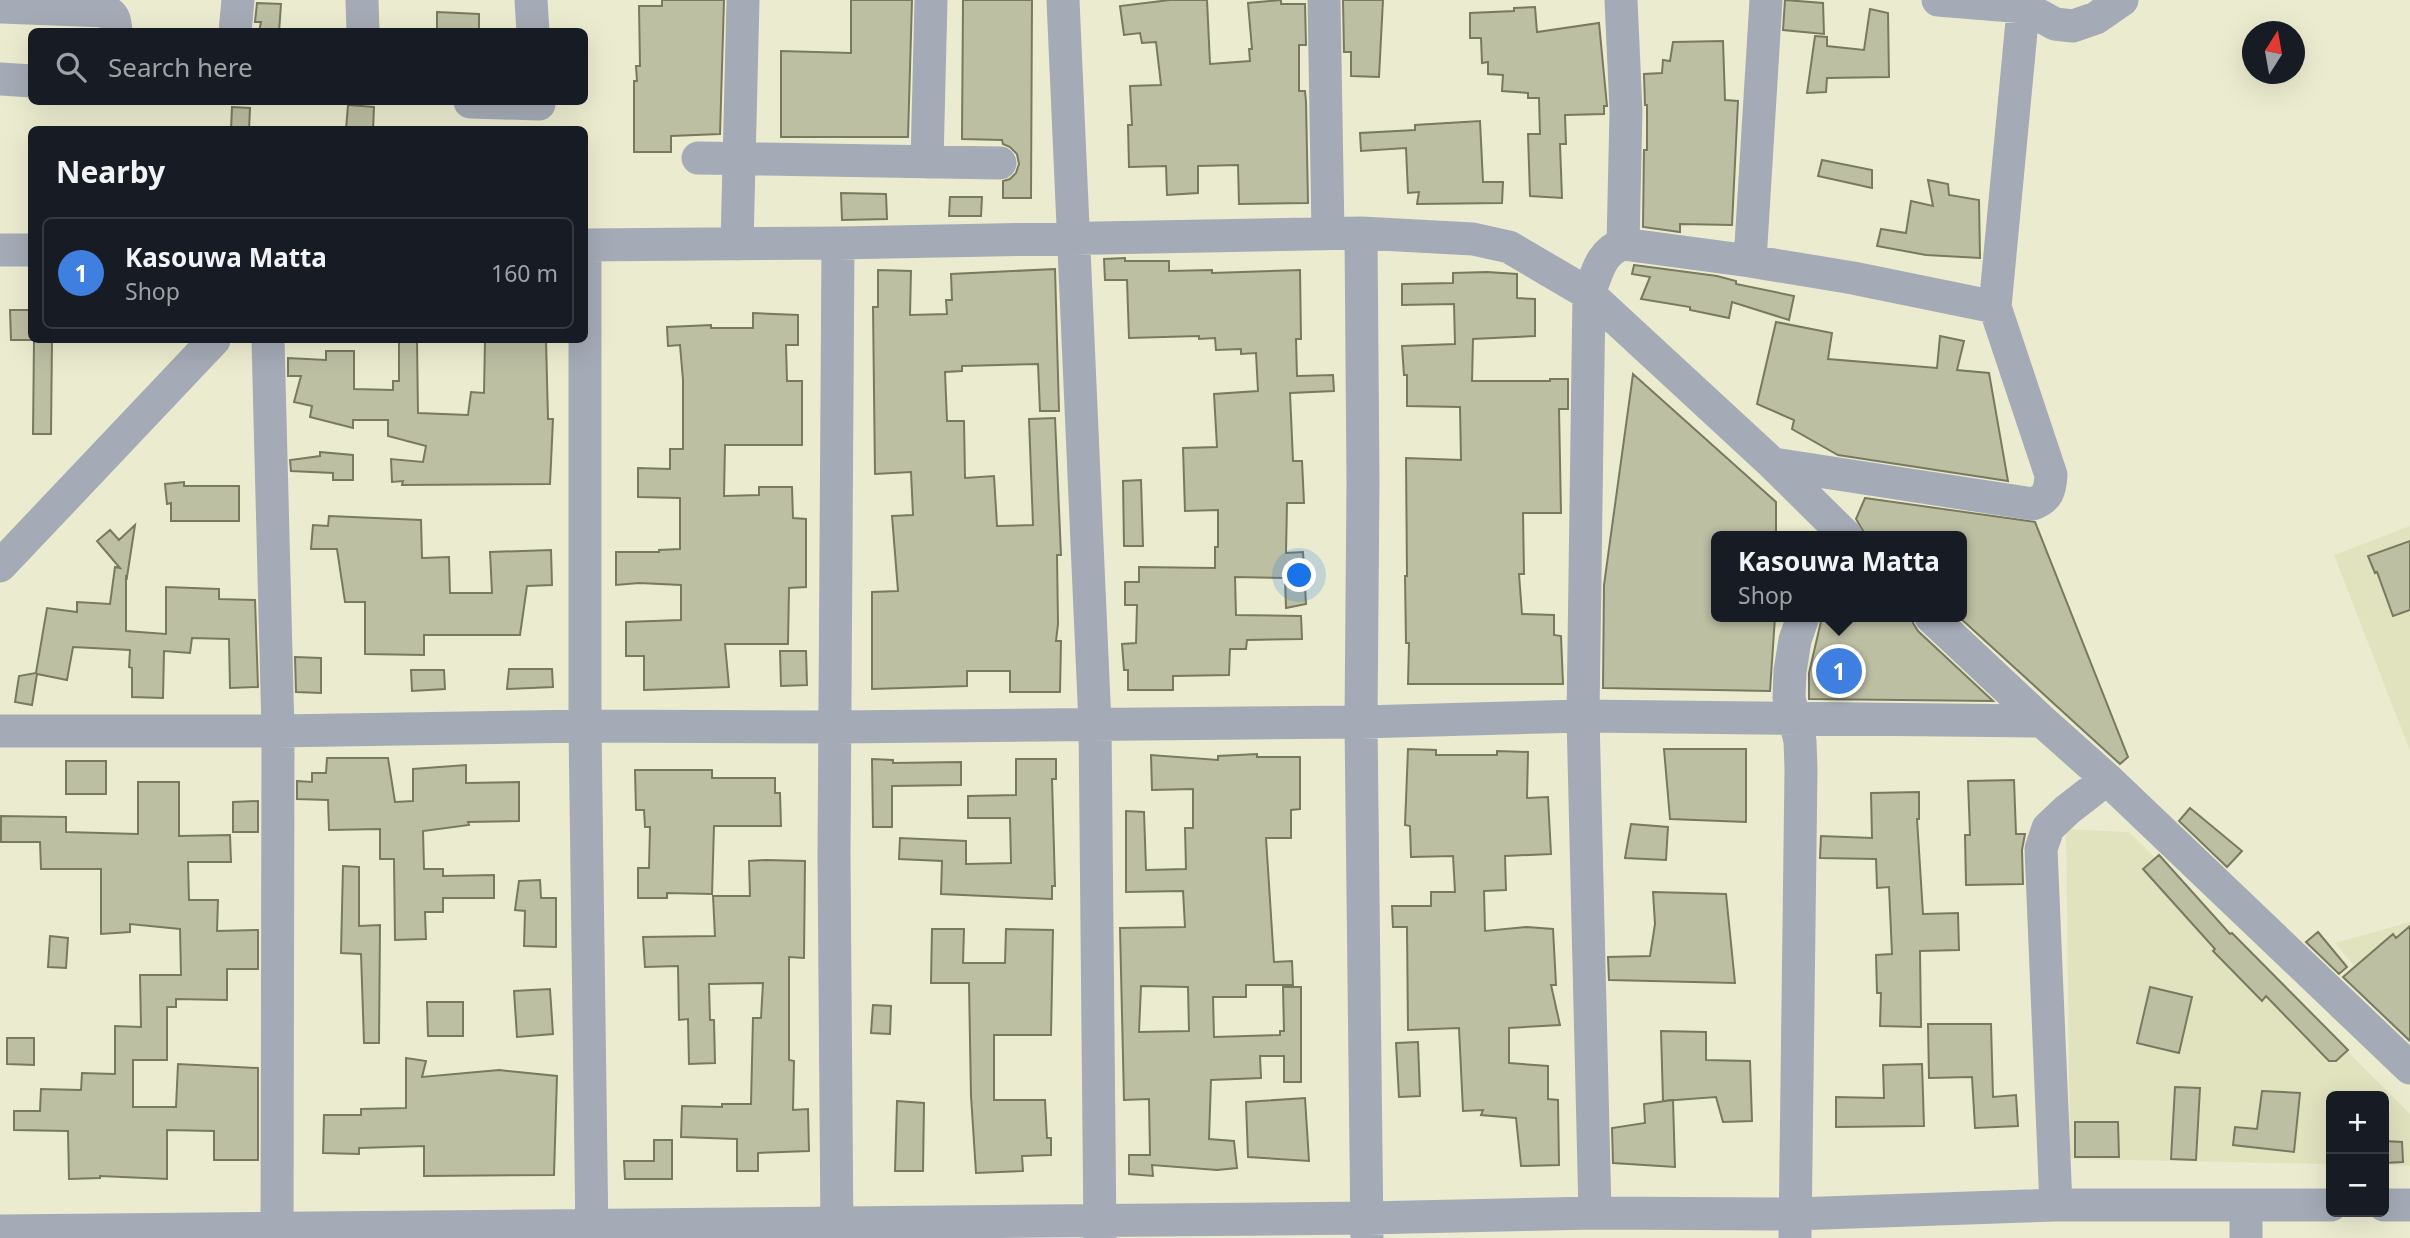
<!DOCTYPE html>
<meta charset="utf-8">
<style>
body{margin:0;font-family:"Noto Sans",sans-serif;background:#20242c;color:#f1f3f6}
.controls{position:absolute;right:21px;bottom:21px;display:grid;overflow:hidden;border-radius:10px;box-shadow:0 7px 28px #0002}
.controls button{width:63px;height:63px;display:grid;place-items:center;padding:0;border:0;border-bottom:2px solid #363941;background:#171b24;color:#f1f3f6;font:35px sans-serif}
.compass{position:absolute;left:2242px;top:21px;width:63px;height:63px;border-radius:50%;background:#171b24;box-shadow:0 7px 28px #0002;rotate:11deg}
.you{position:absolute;left:1300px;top:576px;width:24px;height:24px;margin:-18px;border:5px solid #fff;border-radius:50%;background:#1a73e8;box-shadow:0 0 0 10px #1a73e833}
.badge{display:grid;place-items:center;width:46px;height:46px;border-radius:50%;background:#1a73e8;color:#fff;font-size:23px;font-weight:700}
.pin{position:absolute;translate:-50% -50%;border:4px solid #fff;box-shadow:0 2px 7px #0006}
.popup{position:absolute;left:1711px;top:531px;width:256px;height:91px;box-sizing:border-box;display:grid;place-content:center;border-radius:10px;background:#171b24;filter:drop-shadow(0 2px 5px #0005);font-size:23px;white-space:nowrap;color:#9ea1a6}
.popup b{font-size:26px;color:#f1f3f6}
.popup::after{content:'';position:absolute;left:50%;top:100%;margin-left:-14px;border:14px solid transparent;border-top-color:#171b24}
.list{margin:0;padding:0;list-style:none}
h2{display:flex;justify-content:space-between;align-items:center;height:91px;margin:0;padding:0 28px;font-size:30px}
h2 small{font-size:23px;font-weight:400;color:#9ea1a6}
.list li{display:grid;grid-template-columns:46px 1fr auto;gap:21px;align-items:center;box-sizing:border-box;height:112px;margin:0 14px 14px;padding:0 14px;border:2px solid #363941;border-radius:10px}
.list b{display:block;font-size:26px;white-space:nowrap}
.list p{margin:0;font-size:23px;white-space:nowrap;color:#9ea1a6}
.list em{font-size:23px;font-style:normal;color:#9ea1a6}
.icon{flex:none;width:38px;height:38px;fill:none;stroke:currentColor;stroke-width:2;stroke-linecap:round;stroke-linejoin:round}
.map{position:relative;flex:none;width:2410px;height:1238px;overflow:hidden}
.search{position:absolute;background:#171b24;box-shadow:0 7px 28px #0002;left:28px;top:28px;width:560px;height:77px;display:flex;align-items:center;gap:18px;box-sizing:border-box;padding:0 24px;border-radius:10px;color:#9ea1a6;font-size:26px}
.panel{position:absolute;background:#171b24;box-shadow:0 7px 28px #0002;left:28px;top:126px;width:560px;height:217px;border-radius:10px}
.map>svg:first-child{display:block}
.built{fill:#e1e3bf}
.building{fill:#bdbfa3;stroke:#78795f;stroke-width:2;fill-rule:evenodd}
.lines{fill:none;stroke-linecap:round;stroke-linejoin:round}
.minor{stroke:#a5abb6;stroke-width:33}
</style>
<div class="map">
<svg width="2410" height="1238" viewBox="0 0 2410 1238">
<rect width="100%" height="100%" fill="#ebeccf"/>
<path class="built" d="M 2410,526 L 2410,751 L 2334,555 Z
M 2066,829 L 2129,832 L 2410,1114 L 2410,1166 L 2384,1165 L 2384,1096 L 2331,1096 L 2331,1164 L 2070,1159 Z
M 2410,922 L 2410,1033 L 2335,943 Z"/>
<path class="building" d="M 662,0 L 724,0 L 720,134 L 671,136 L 671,152 L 634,152 L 634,81 L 637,81 L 636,66 L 640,66 L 639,6 L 662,6 Z
M 851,0 L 912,0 L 908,137 L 781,137 L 781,51 L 851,53 Z
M 963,0 L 1032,0 L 1031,198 L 1003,198 L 1003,181 L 1010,179 L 1016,173 L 1019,164 L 1017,154 L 1010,147 L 1003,144 L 1002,140 L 962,139 Z
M 1170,0 L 1207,0 L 1210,64 L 1250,61 L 1249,49 L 1252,49 L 1248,3 L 1281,0 L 1281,4 L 1305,4 L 1306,45 L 1299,45 L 1299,91 L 1305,91 L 1306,102 L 1308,203 L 1239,204 L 1238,165 L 1198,166 L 1198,193 L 1167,195 L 1166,166 L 1129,167 L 1128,125 L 1132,125 L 1130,86 L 1161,85 L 1156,42 L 1142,43 L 1140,33 L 1124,35 L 1120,6 Z
M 1343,0 L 1383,0 L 1379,77 L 1351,76 L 1351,52 L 1344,52 Z
M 1785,0 L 1823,3 L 1824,34 L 1783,30 Z
M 257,3 L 281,4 L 279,32 L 259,32 L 261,22 L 255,22 Z
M 1535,7 L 1537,32 L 1599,23 L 1607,106 L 1604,106 L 1604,114 L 1565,115 L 1566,144 L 1560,144 L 1562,198 L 1530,196 L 1528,134 L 1540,134 L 1539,98 L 1528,98 L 1528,93 L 1502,91 L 1503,75 L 1488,74 L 1488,62 L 1482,63 L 1481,38 L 1470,38 L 1470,13 L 1514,11 L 1514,8 Z
M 1870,9 L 1888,13 L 1889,77 L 1827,78 L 1826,92 L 1807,93 L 1815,36 L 1827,37 L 1827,46 L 1864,50 Z
M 437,12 L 479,14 L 479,32 L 437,32 Z
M 1723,41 L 1725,100 L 1738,101 L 1732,225 L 1680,224 L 1680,232 L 1643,227 L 1644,150 L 1647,150 L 1647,105 L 1645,105 L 1644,74 L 1662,73 L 1663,60 L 1670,61 L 1673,42 Z
M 348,105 L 374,107 L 373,130 L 346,130 Z
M 232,107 L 250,108 L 249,130 L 231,130 Z
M 1480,121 L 1483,182 L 1503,182 L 1502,203 L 1417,204 L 1419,192 L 1408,193 L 1406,148 L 1361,151 L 1360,133 L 1415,130 L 1415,125 Z
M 1822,160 L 1872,170 L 1872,188 L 1818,176 Z
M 1928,180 L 1948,184 L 1949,195 L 1979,200 L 1980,258 L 1926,255 L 1877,246 L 1881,229 L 1906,233 L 1911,201 L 1933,206 Z
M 841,193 L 886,194 L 887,219 L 842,220 Z
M 950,197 L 982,197 L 981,216 L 949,216 Z
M 1125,258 L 1125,261 L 1169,261 L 1169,271 L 1212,270 L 1212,273 L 1300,270 L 1301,339 L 1296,339 L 1297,376 L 1333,375 L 1334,391 L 1290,393 L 1293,461 L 1302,461 L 1304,503 L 1287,503 L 1286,553 L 1303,552 L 1306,604 L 1286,608 L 1285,578 L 1235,577 L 1236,615 L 1301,616 L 1302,639 L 1247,640 L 1246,649 L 1230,649 L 1229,675 L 1173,676 L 1173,690 L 1128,690 L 1128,670 L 1124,670 L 1122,644 L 1136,643 L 1137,605 L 1125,605 L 1125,582 L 1139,582 L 1139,567 L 1215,568 L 1215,547 L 1218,547 L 1218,510 L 1185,511 L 1183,448 L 1217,447 L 1214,394 L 1258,391 L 1256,353 L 1241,354 L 1241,349 L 1216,350 L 1215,338 L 1199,339 L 1199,336 L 1129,338 L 1127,280 L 1105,280 L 1104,259 Z
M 1634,265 L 1717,276 L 1736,281 L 1736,284 L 1794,296 L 1789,320 L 1732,302 L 1729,318 L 1690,310 L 1690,307 L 1641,299 L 1650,277 L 1632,274 Z
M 1055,269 L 1059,411 L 1040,411 L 1038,364 L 962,366 L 962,371 L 945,372 L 947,421 L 964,421 L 965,478 L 994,476 L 997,526 L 1033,525 L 1029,419 L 1055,418 L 1061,555 L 1057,555 L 1058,624 L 1056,641 L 1061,641 L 1060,692 L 1010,692 L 1010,671 L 967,671 L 967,686 L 872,689 L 872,592 L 898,591 L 892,516 L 913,515 L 911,472 L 875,474 L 873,307 L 878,307 L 878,270 L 911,271 L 910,315 L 947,314 L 946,300 L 952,300 L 951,274 Z
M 1487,272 L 1517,274 L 1517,298 L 1535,299 L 1535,336 L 1473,339 L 1472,381 L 1550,381 L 1550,379 L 1568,379 L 1568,409 L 1559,409 L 1561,513 L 1523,513 L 1524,574 L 1519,574 L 1522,614 L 1554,615 L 1554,635 L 1561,636 L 1563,684 L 1408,684 L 1409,643 L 1406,643 L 1405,576 L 1407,576 L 1406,458 L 1461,460 L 1460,407 L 1407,406 L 1407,375 L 1404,375 L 1402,346 L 1455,344 L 1454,304 L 1402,305 L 1402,284 L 1453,283 L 1453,273 Z
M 10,310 L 32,310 L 32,340 L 11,340 Z
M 753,313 L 798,315 L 798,345 L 786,345 L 787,381 L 802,381 L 802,445 L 725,445 L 724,496 L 759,495 L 759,487 L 792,487 L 793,518 L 806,519 L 806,587 L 789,588 L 788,644 L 725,644 L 729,687 L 644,690 L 644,656 L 626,656 L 626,622 L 681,620 L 681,585 L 639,583 L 616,585 L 616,552 L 659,552 L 659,550 L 680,549 L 680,498 L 638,497 L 638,468 L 670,469 L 670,449 L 683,449 L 683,380 L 680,345 L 668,346 L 667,327 L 711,325 L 711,328 L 753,328 Z
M 1776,322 L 1832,333 L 1828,359 L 1937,368 L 1940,336 L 1964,341 L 1957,370 L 1989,373 L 2008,481 L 1838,455 L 1792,429 L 1794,420 L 1757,404 Z
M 34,340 L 52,340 L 51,434 L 33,434 Z
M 399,340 L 417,340 L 418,413 L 468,415 L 471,392 L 484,393 L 485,340 L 546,340 L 548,419 L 553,419 L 550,484 L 402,485 L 403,481 L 392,482 L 391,459 L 423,462 L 426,446 L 388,436 L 388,420 L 353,420 L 353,428 L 310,417 L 312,406 L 294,402 L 301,376 L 288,376 L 288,358 L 326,360 L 326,351 L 354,351 L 354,389 L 393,390 L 393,381 L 399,381 Z
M 1633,374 L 1776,502 L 1776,536 L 1717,536 L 1717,617 L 1775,617 L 1770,691 L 1603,688 L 1604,585 Z
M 320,452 L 353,455 L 353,480 L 333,480 L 333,473 L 291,471 L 290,460 L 320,456 Z
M 1141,480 L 1143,546 L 1124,546 L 1123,481 Z
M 184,482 L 184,486 L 239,486 L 239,521 L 171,521 L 171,503 L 167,504 L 165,484 Z
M 1865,498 L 2035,522 L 2128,757 L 2120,764 L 1959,617 L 1962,617 L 1962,536 L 1866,536 L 1856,519 Z
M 329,516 L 421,520 L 422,558 L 449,557 L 450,593 L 492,593 L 490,552 L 551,550 L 552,585 L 527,586 L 520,635 L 424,635 L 424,655 L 365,654 L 365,602 L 345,602 L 337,549 L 311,549 L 313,525 L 328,526 Z
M 135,525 L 127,577 L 126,575 L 126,631 L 166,634 L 166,587 L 219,589 L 219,599 L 255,600 L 258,687 L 230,688 L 229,639 L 192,638 L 190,653 L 164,651 L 163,698 L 132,697 L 132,668 L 129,667 L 130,650 L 73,647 L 67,680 L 37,674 L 32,705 L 15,702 L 19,676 L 36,673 L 47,608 L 77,612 L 77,602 L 110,604 L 115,567 L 120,568 L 97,541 L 110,530 L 119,540 Z
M 2410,541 L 2410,610 L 2393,616 L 2377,572 L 2375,573 L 2368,556 Z
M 1822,617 L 1912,617 L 1913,623 L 1918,631 L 1993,701 L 1809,699 L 1809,673 Z
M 780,651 L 806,651 L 807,685 L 781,686 Z
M 295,657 L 321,658 L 321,693 L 296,692 Z
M 509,669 L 552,669 L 553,687 L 507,689 Z
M 411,670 L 444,670 L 445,689 L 412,691 Z
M 1408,749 L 1436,750 L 1436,755 L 1497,755 L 1497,751 L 1528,752 L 1527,798 L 1548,797 L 1551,854 L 1505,856 L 1506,890 L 1484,891 L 1485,931 L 1527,927 L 1553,929 L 1556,985 L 1551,985 L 1560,1025 L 1509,1028 L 1509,1063 L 1548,1066 L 1548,1099 L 1558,1100 L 1559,1165 L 1521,1166 L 1516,1118 L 1481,1115 L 1483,1110 L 1463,1111 L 1459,1028 L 1408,1030 L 1407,927 L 1393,927 L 1392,906 L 1431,906 L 1431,892 L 1455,892 L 1453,856 L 1411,857 L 1410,826 L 1405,825 Z
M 1664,749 L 1746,749 L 1746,822 L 1670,819 Z
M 1257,754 L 1257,757 L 1300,757 L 1300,809 L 1291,810 L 1291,838 L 1266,838 L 1274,962 L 1292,961 L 1293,985 L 1246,985 L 1246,997 L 1213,997 L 1214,1037 L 1280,1035 L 1280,1031 L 1284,1031 L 1283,987 L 1301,987 L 1301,1082 L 1284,1082 L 1284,1056 L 1260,1056 L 1261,1078 L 1211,1080 L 1209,1139 L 1234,1141 L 1237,1168 L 1217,1170 L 1152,1165 L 1153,1176 L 1129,1174 L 1129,1155 L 1150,1155 L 1149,1099 L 1124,1100 L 1120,928 L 1185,927 L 1183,891 L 1126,892 L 1126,811 L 1144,812 L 1146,870 L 1186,869 L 1185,828 L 1193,828 L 1193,789 L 1152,790 L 1151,755 L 1218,760 L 1218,756 ZM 1141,986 L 1188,987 L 1189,1031 L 1139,1032 Z
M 327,758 L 388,758 L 395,802 L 413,801 L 413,769 L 466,765 L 466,783 L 519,782 L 519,821 L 468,822 L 469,825 L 423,831 L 424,869 L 443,869 L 443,876 L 494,875 L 494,898 L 443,898 L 443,912 L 425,912 L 426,939 L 395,940 L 394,859 L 380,859 L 380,829 L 329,830 L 328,800 L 297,799 L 297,781 L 312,782 L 312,773 L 326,773 Z
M 872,759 L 893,760 L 893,763 L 961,762 L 961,785 L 892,786 L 892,827 L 873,827 Z
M 1016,759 L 1056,759 L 1056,779 L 1052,779 L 1055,886 L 1052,886 L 1052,899 L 941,894 L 942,861 L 899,859 L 900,838 L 966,841 L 966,864 L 1011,863 L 1010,818 L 968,818 L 968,796 L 1016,795 Z
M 66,761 L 106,761 L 106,794 L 66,794 Z
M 635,770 L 712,770 L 712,778 L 775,778 L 775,793 L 780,793 L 781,826 L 714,826 L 712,894 L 667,893 L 667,898 L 638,898 L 638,868 L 649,868 L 650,827 L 645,827 L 644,810 L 636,810 Z
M 2014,780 L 2016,834 L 2025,834 L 2022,850 L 2023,884 L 1966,885 L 1965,835 L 1970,835 L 1968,781 Z
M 138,782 L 179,782 L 179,836 L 230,835 L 231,862 L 188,862 L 189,900 L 218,900 L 217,931 L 258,930 L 258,969 L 227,969 L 227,1000 L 176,999 L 176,1007 L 167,1007 L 167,1060 L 133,1060 L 133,1107 L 176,1107 L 178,1064 L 258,1068 L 258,1160 L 214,1160 L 214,1131 L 167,1130 L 167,1179 L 100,1176 L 100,1178 L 69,1179 L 68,1131 L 14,1130 L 14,1111 L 40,1111 L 41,1089 L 81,1090 L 82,1073 L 115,1074 L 115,1026 L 141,1027 L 140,975 L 181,975 L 180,929 L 130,924 L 130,932 L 101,934 L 101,869 L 41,869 L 40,842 L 1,842 L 1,816 L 66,817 L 66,832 L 138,834 Z
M 1919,792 L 1919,819 L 1917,819 L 1923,914 L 1958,913 L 1959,950 L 1920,951 L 1921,1027 L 1880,1026 L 1881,993 L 1877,993 L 1876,955 L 1892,954 L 1889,887 L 1877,888 L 1876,859 L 1820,858 L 1821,836 L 1872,838 L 1871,793 Z
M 258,801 L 258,832 L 233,832 L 233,802 Z
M 2190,808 L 2242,851 L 2227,867 L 2179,821 Z
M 1631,824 L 1668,827 L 1666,860 L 1625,858 Z
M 2159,855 L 2230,934 L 2232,933 L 2348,1050 L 2336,1061 L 2329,1061 L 2266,996 L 2262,1001 L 2213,951 L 2215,949 L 2143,869 Z
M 766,860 L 805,861 L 804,958 L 789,957 L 789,1060 L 794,1061 L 793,1110 L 808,1109 L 809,1151 L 758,1153 L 758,1171 L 737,1171 L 737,1139 L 681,1137 L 682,1106 L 722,1107 L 722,1104 L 751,1104 L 753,1018 L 761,1018 L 763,983 L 709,984 L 710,1020 L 714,1020 L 715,1063 L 689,1064 L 688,1019 L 679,1020 L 678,966 L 645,967 L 643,937 L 715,936 L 713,896 L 750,896 L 749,861 Z
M 343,866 L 359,867 L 359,926 L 380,925 L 379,1043 L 364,1043 L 361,954 L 341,953 Z
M 540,880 L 541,898 L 556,898 L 556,947 L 524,946 L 525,911 L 515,910 L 519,881 Z
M 1653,892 L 1726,894 L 1735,983 L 1609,980 L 1608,957 L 1650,956 L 1655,924 Z
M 2410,926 L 2410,1041 L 2343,977 L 2393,934 L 2396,938 Z
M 932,929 L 964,929 L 963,963 L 1005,963 L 1006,929 L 1053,930 L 1051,1035 L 994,1035 L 994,1100 L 1045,1100 L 1047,1138 L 1051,1138 L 1051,1155 L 1022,1156 L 1023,1171 L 976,1173 L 971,1096 L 969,983 L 931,983 Z
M 2318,932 L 2347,967 L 2339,974 L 2306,942 Z
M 50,936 L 68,938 L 66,968 L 48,967 Z
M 2150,987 L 2192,997 L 2179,1053 L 2137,1043 Z
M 550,989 L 553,1034 L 517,1037 L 514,991 Z
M 427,1002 L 463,1002 L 463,1036 L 428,1036 Z
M 873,1005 L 891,1006 L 890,1034 L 871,1033 Z
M 1928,1024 L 1991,1024 L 1993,1097 L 2016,1095 L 2018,1126 L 1975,1128 L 1972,1077 L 1929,1078 Z
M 1661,1031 L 1706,1032 L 1706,1060 L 1750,1061 L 1752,1121 L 1723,1122 L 1716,1097 L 1663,1101 Z
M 7,1038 L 34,1038 L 34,1065 L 7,1064 Z
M 1418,1042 L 1420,1096 L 1399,1097 L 1396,1043 Z
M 406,1058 L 426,1061 L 422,1077 L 499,1070 L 557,1076 L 554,1175 L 424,1176 L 424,1146 L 359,1148 L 359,1154 L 323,1153 L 324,1115 L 361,1115 L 361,1109 L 406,1108 Z
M 1922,1064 L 1924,1126 L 1836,1127 L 1836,1097 L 1884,1098 L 1883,1065 Z
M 2175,1087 L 2200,1088 L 2196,1160 L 2171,1159 Z
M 2262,1091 L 2300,1093 L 2294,1152 L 2233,1145 L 2235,1127 L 2257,1129 Z
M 1305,1098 L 1309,1161 L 1248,1157 L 1246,1102 Z
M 1673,1100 L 1675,1167 L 1613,1163 L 1612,1128 L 1645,1123 L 1644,1104 Z
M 897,1101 L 924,1103 L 923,1171 L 895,1171 Z
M 2075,1122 L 2118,1122 L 2119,1157 L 2075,1157 Z
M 654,1140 L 672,1140 L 672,1179 L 625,1179 L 624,1161 L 654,1161 Z
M 2384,1141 L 2402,1142 L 2403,1162 L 2384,1163 Z"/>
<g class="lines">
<path class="minor" d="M 362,0 L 363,32
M 531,0 L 533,32
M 1063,0 L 1095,724 L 1100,1238
M 1324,0 L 1328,233
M 1621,0 L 1626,111 L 1623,244
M 1938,0 L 2024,7 L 2055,24 L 2073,26 L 2096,18 L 2122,0
M 0,7 L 106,11 C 115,16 115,21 116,32
M 235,32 L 238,0
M 0,79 L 32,81
M 470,102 L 539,104
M 698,158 L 1000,163
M 927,162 L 931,0
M 1361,233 L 1363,483 L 1361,722 L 1367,1238
M 737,244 L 743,0
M 584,245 L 838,243 L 1361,233 L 1473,239 L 1509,247 L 1589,294 L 1773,464 L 1846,536
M 585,245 L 585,726 L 592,1238
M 0,250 L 32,250
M 1750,261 L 1766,0
M 268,340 L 278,731 L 277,1238
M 1773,464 L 2033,504 C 2048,498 2050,491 2051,475 L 1995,307
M 0,566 L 214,340
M 1931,617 L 2042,721 L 2107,779 L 2410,1068
M 0,731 L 278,731 L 585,726 L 835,727 L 1361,722 L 1583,716 L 2042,721
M 2056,1205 L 2041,849 L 2048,828 L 2067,810 L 2107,779
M 2246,1205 L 2246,1238
M 2384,1205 L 2410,1205
M 1595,1213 L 1583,716 L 1589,294 C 1597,274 1600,252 1623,244 L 1750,261 L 1853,278 L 1995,307 L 2024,0
M 0,1231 L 1366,1218 L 1595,1213 L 1795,1214 L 2056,1205 L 2331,1205
M 837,1238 L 834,855 L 838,243
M 1795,1238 L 1801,769 L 1800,741 L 1789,698 L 1790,671 L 1795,640 L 1803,617"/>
</g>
</svg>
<div class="controls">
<button>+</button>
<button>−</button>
</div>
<svg class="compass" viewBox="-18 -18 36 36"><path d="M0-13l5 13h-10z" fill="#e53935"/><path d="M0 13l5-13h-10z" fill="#9ea1a6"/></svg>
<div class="you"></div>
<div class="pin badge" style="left:1839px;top:671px;background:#3f7fe0">1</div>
<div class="popup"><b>Kasouwa Matta</b>Shop</div>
<div class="search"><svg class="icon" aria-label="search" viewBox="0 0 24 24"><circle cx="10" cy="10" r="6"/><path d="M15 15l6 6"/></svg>Search here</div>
<section class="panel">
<h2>Nearby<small></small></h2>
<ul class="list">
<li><span class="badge" style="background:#3f7fe0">1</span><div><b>Kasouwa Matta</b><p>Shop</p></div><em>160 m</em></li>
</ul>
</section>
</div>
